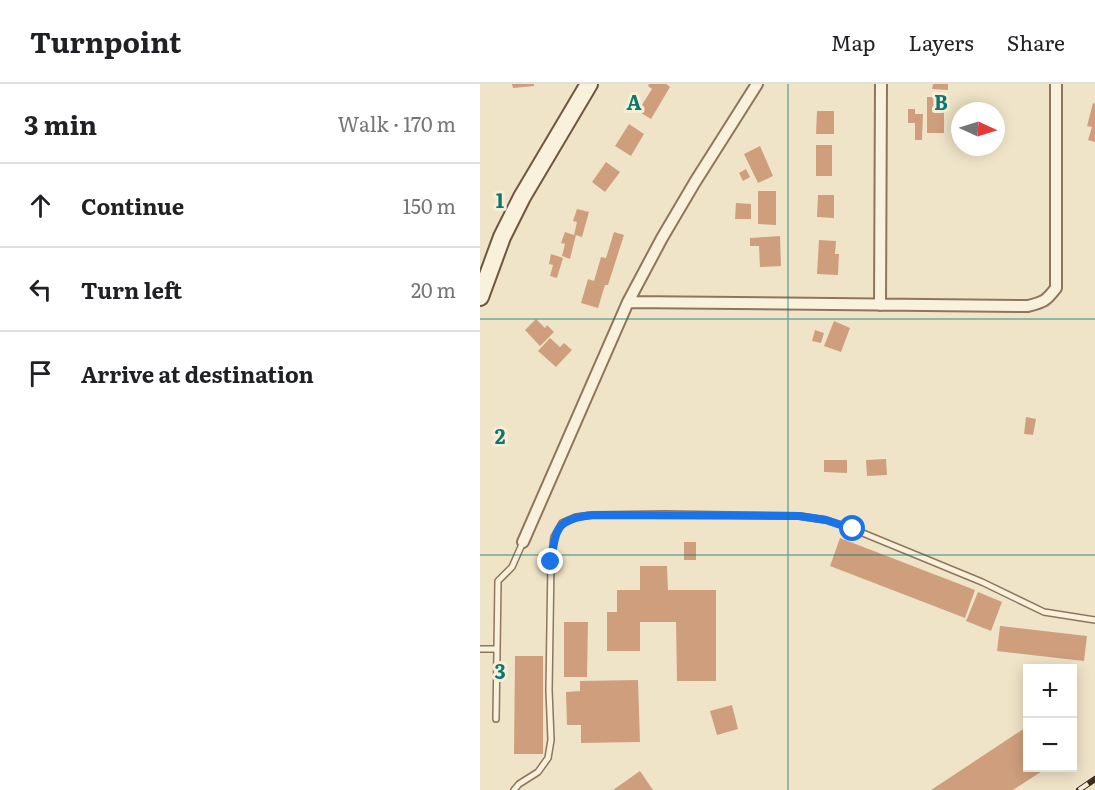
<!DOCTYPE html>
<meta charset="utf-8">
<style>
body{margin:0;font-family:Literata,serif;background:#f6f6f6;color:#202124}
.controls{position:absolute;right:18px;bottom:18px;display:grid;overflow:hidden;border-radius:0px;box-shadow:0 3px 15px #0003}
.controls button{width:54px;height:54px;display:grid;place-items:center;padding:0;border:0;border-bottom:2px solid #e0e0e0;background:#fff;color:#202124;font:30px sans-serif}
.compass{position:absolute;left:471px;top:18px;width:54px;height:54px;border-radius:50%;background:#fff;box-shadow:0 3px 15px #0003;rotate:94deg}
.stop{position:absolute;width:18px;height:18px;margin:-14px;border:4px solid #1a73e8;border-radius:50%;background:#fff}
.stop.end{background:#1a73e8;border-color:#fff;box-shadow:0 2px 6px #0008}
.list{margin:0;padding:0;list-style:none}
h2{display:flex;justify-content:space-between;align-items:center;height:78px;margin:0;padding:0 24px;font-size:26px}
h2 small{font-size:20px;font-weight:400;color:#757577}
.list li{display:grid;grid-template-columns:39px 1fr auto;gap:18px;align-items:center;box-sizing:border-box;height:84px;padding:0 24px;border-top:2px solid #e0e0e0}
.list b{display:block;font-size:22px;white-space:nowrap}
.list em{font-size:20px;font-style:normal;color:#757577}
.icon{flex:none;width:33px;height:33px;fill:none;stroke:currentColor;stroke-width:2;stroke-linecap:round;stroke-linejoin:round}
.map{position:relative;flex:none;width:615px;height:706px;overflow:hidden}
header{display:flex;align-items:center;gap:36px;box-sizing:border-box;height:84px;padding:0 30px;background:#fff;border-bottom:2px solid #e0e0e0}
header strong{font-size:28px}
nav{display:flex;gap:33px;margin-inline-start:auto;font-size:21px}
main{display:flex}
aside{flex:1;background:#fff}
.map>svg:first-child{display:block}
.building{fill:#cf9f7d}
.lines{fill:none;stroke-linecap:round;stroke-linejoin:round}
.service-casing{stroke:#8d765c;stroke-width:8}
.minor-casing{stroke:#8d765c;stroke-width:14}
.secondary-casing{stroke:#6f573f;stroke-width:20}
.service{stroke:#faf1dc;stroke-width:5}
.minor{stroke:#faf1dc;stroke-width:10}
.secondary{stroke:#faf1dc;stroke-width:16}
.rail-casing{stroke:#3d2e20;stroke-width:6}
.rail{stroke:#f7eed8;stroke-width:4;stroke-dasharray:11;stroke-linecap:butt}
.route{stroke:#1a73e8;stroke-width:8}
.grid{fill:none;stroke:#0f766e;stroke-width:1.5;stroke-opacity:0.55}
.grid-label{font-size:20px;text-anchor:middle;font-weight:bold;fill:#0f766e;stroke:#f7eed8;stroke-width:6;stroke-linejoin:round;paint-order:stroke}
</style>
<header>
<strong>Turnpoint</strong>
<nav><a>Map</a><a>Layers</a><a>Share</a></nav>
</header>
<main>
<aside>
<h2>3 min<small>Walk · 170 m</small></h2>
<ul class="list">
<li><svg class="icon" aria-label="ahead" viewBox="0 0 24 24"><path d="M12 20V5M6 11l6-6 6 6"/></svg><div><b>Continue</b></div><em>150 m</em></li>
<li><svg class="icon" aria-label="left" viewBox="0 0 24 24"><path d="M17 20v-9H6M10 6l-5 5 5 5"/></svg><div><b>Turn left</b></div><em>20 m</em></li>
<li><svg class="icon" aria-label="arrive" viewBox="0 0 24 24"><path d="M6 21V4h12l-3 4 3 4H6"/></svg><div><b>Arrive at destination</b></div></li>
</ul>
</aside>
<div class="map">
<svg width="615" height="706" viewBox="0 0 615 706">
<rect width="100%" height="100%" fill="#f0e4c8"/>
<path class="building" d="M 32,0 L 54,0 L 54,2 L 33,4 Z
M 169,0 L 186,0 L 190,3 L 171,35 L 158,27 L 172,5 L 168,2 Z
M 453,0 L 468,0 L 468,6 L 452,5 Z
M 447,13 L 464,13 L 464,49 L 447,49 Z
M 613,19 L 615,20 L 615,58 L 608,56 L 612,43 L 607,42 Z
M 428,25 L 435,25 L 435,30 L 443,30 L 442,56 L 435,56 L 435,39 L 428,39 Z
M 337,27 L 354,27 L 354,50 L 336,50 Z
M 149,40 L 164,50 L 151,72 L 135,62 Z
M 336,61 L 352,61 L 352,92 L 336,92 Z
M 280,62 L 293,92 L 278,99 L 264,70 Z
M 126,78 L 140,88 L 125,108 L 112,98 Z
M 266,85 L 270,93 L 263,97 L 259,89 Z
M 278,107 L 296,107 L 296,141 L 278,140 Z
M 338,111 L 354,111 L 354,134 L 337,133 Z
M 256,119 L 271,120 L 271,135 L 255,135 Z
M 97,125 L 109,128 L 102,153 L 96,151 L 90,175 L 82,172 L 85,160 L 81,159 L 85,148 L 94,151 L 97,138 L 93,137 Z
M 134,148 L 144,151 L 128,201 L 125,201 L 118,224 L 101,219 L 108,195 L 114,197 L 121,173 L 126,174 Z
M 300,152 L 301,182 L 280,183 L 279,162 L 270,162 L 270,154 Z
M 339,156 L 356,157 L 355,170 L 359,170 L 358,191 L 337,190 Z
M 71,170 L 83,174 L 77,194 L 70,192 L 73,181 L 69,180 Z
M 56,235 L 65,244 L 67,241 L 74,248 L 60,262 L 45,246 Z
M 354,237 L 370,244 L 361,268 L 344,262 Z
M 335,246 L 344,249 L 341,259 L 332,257 Z
M 70,254 L 80,263 L 84,259 L 92,266 L 76,283 L 58,267 Z
M 546,333 L 556,335 L 553,351 L 544,350 Z
M 406,375 L 407,391 L 387,392 L 386,376 Z
M 344,376 L 367,376 L 367,389 L 344,388 Z
M 360,454 L 495,506 L 485,534 L 350,482 Z
M 204,458 L 216,458 L 216,476 L 204,476 Z
M 160,482 L 187,482 L 188,506 L 236,506 L 236,597 L 197,597 L 196,538 L 160,538 L 160,567 L 127,567 L 127,528 L 137,528 L 137,506 L 160,506 Z
M 498,508 L 522,518 L 511,547 L 486,537 Z
M 84,538 L 108,538 L 107,593 L 84,593 Z
M 520,542 L 607,552 L 604,577 L 517,567 Z
M 35,572 L 63,572 L 63,670 L 34,670 Z
M 158,596 L 160,658 L 101,659 L 101,641 L 87,641 L 86,608 L 100,607 L 100,597 Z
M 252,621 L 258,645 L 237,651 L 230,627 Z
M 548,642 L 548,684 L 567,684 L 533,706 L 451,706 Z
M 160,687 L 173,706 L 133,706 Z"/>
<g class="lines">
<g class="service-casing">
<path id="service" d="M 0,565 L 17,565
M 16,635 L 18,497 L 32,483 L 43,458
M 34,706 L 39,700 L 58,688 L 68,674 L 71,656 L 69,606 L 71,478 L 74,453 L 82,439 L 96,433 L 113,431 L 185,430 L 319,432 L 346,436 L 373,445 L 502,498 L 564,528 L 615,536"/>
</g>
<g class="minor-casing">
<path id="minor" d="M 148,218 L 548,222 C 564,218 566,217 576,204 L 576,0
M 400,221 L 401,0
M 43,458 L 148,218 L 182,154 L 215,98 L 277,0"/>
</g>
<g class="secondary-casing">
<path id="secondary" d="M 0,213 L 22,153 L 42,113 L 109,0"/>
</g>
<use href="#service" class="service"/>
<use href="#minor" class="minor"/>
<use href="#secondary" class="secondary"/>
<g class="rail-casing">
<path id="rail" d="M 599,706 L 615,695"/>
</g>
<use href="#rail" class="rail"/>
</g>
<g class="lines">
<path class="route" d="M 71,478 C 76,444 76,435 113,431 L 319,432 L 346,436 L 373,445"/>
</g>
<path class="grid" d="M 308,0 L 308,706M 0,235 L 615,235M 0,471 L 615,471"/>
<g class="grid-label">
<text x="154" y="26">A</text>
<text x="461" y="26">B</text>
<text x="20" y="124">1</text>
<text x="20" y="360">2</text>
<text x="20" y="595">3</text>
</g>
</svg>
<div class="controls">
<button>+</button>
<button>−</button>
</div>
<svg class="compass" viewBox="-18 -18 36 36"><path d="M0-13l5 13h-10z" fill="#e53935"/><path d="M0 13l5-13h-10z" fill="#757577"/></svg>
<div class="stop" style="left:373px;top:445px"></div>
<div class="stop end" style="left:71px;top:478px"></div>
</div>
</main>
